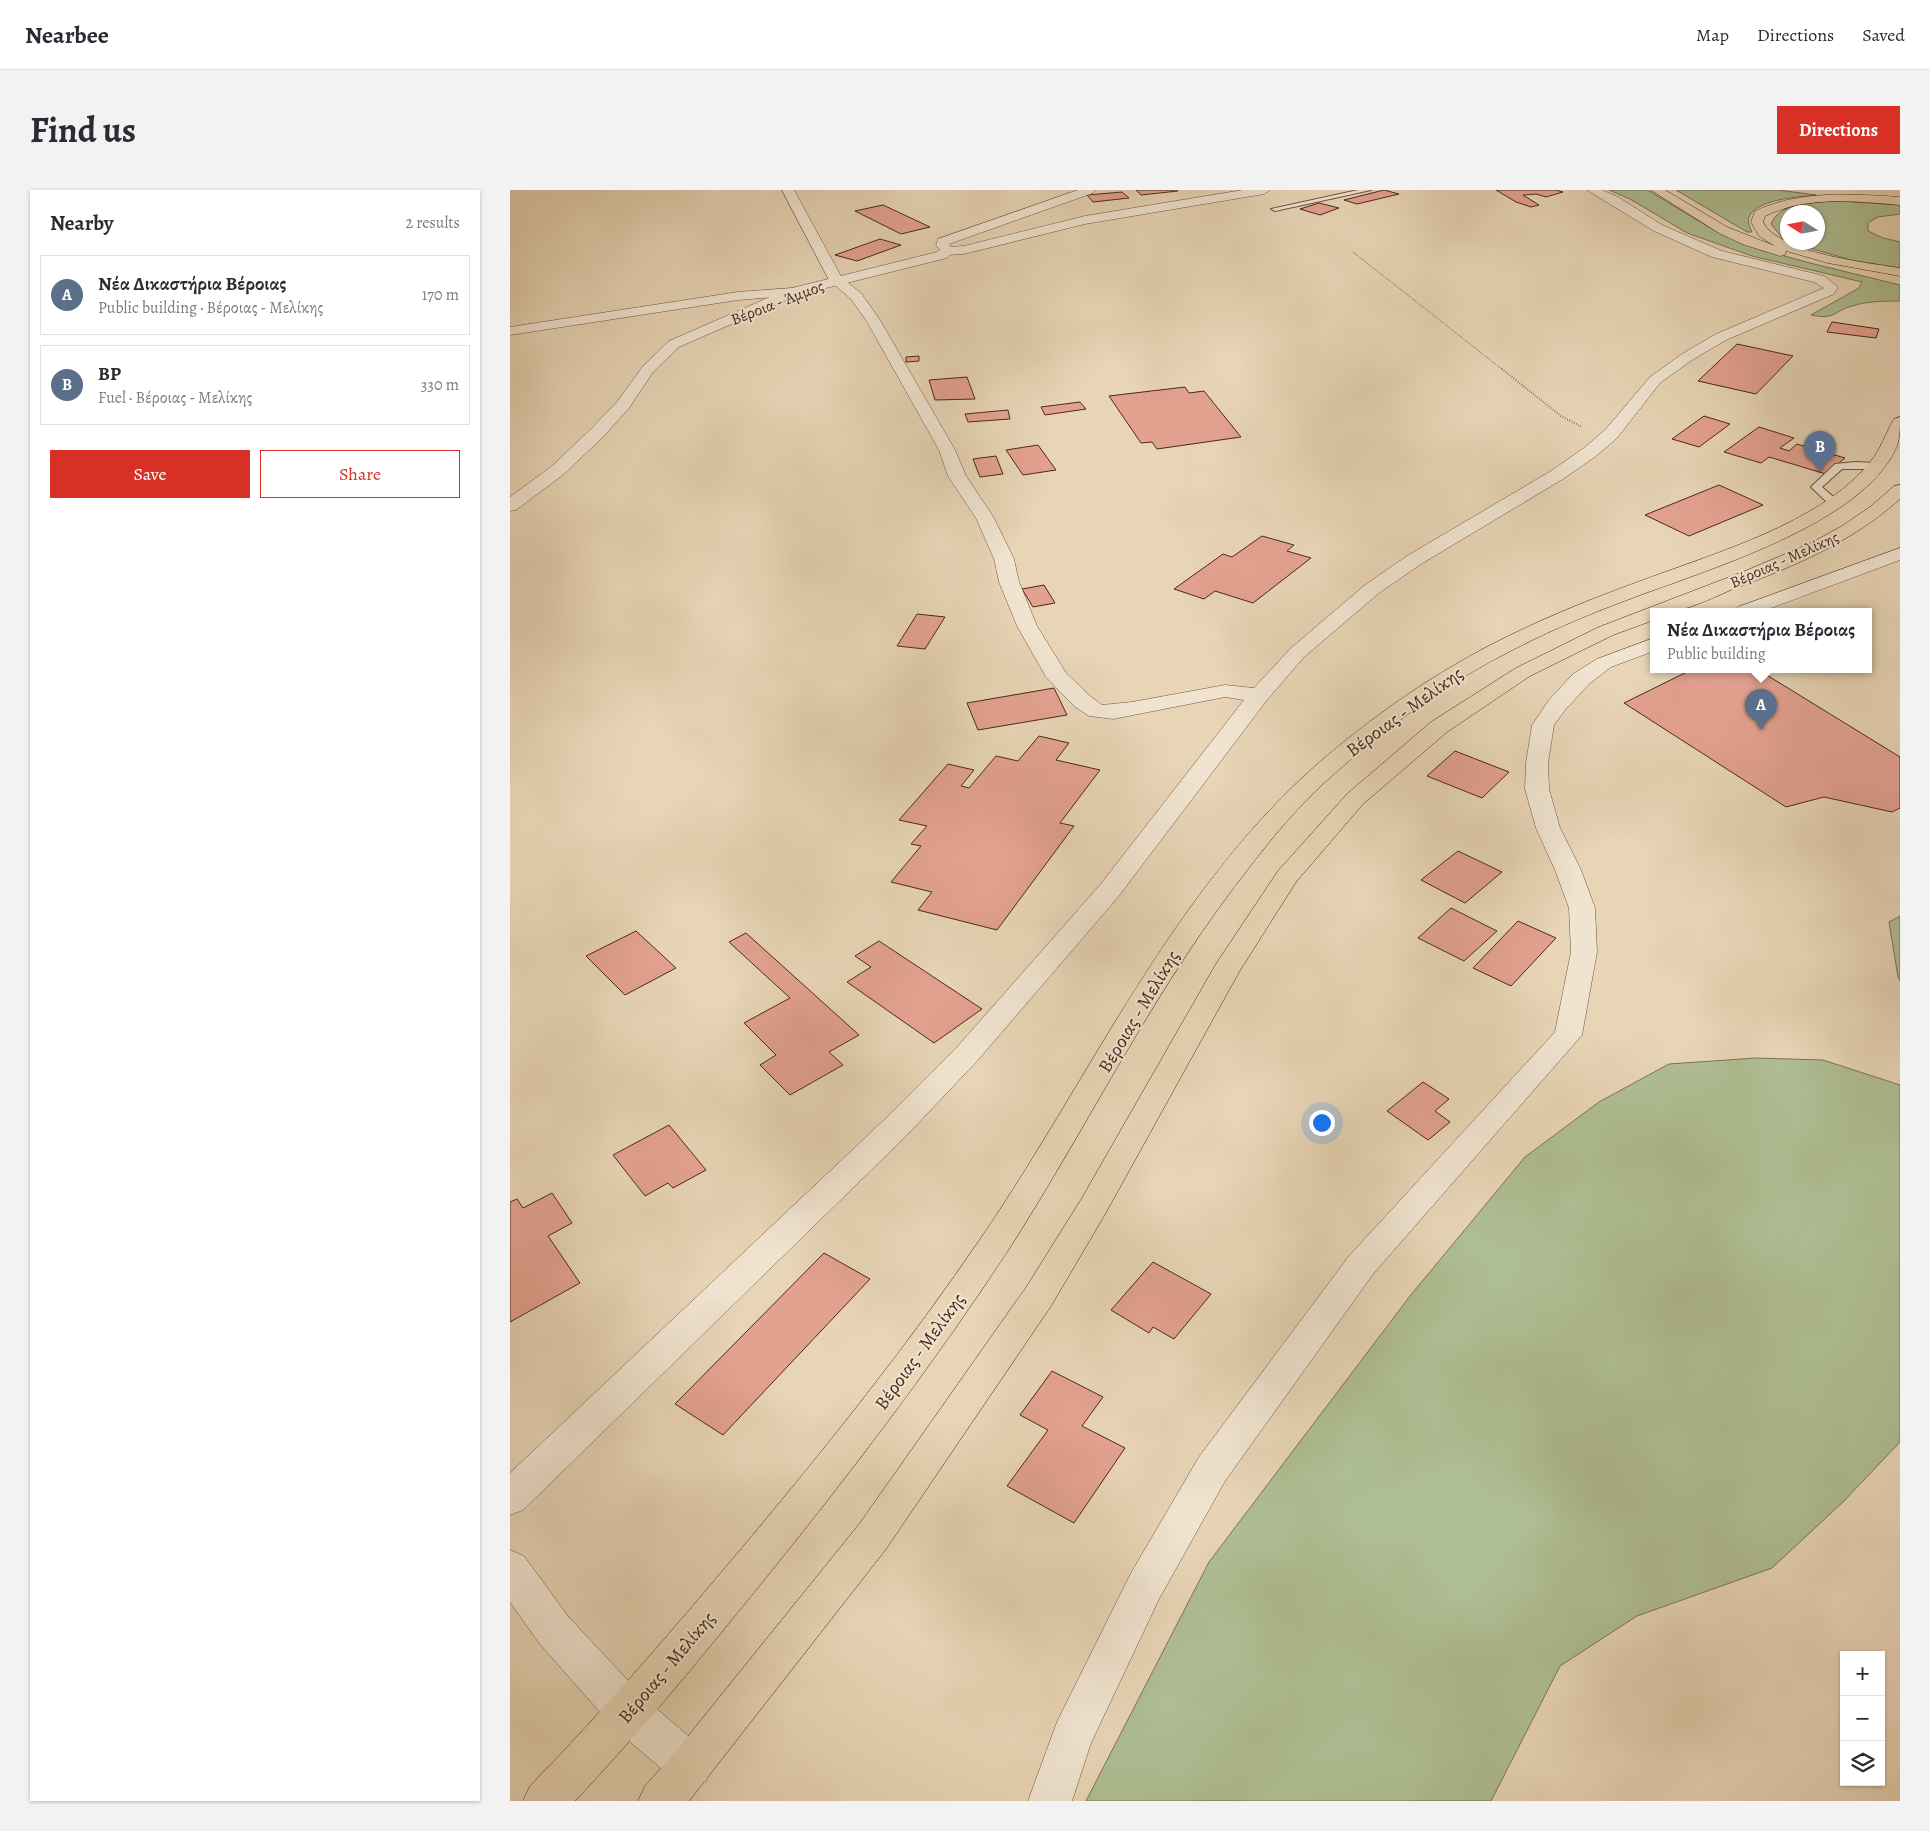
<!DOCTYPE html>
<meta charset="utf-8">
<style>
body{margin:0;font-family:Alegreya,serif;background:#f2f2f3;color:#2b2b33}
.controls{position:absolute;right:15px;bottom:15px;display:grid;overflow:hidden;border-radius:0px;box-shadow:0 1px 4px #0004}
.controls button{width:45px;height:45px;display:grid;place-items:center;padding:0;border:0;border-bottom:1px solid #e1e1e2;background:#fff;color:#2b2b33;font:25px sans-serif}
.compass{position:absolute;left:1270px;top:15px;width:45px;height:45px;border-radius:50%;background:#fff;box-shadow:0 1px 4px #0004;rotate:281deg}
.you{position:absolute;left:811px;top:932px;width:18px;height:18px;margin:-12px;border:4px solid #fff;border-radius:50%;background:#1a73e8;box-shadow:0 0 0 8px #1a73e833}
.badge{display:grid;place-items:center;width:32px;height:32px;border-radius:50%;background:#d93025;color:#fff;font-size:16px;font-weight:700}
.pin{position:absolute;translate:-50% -41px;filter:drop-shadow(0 1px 2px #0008)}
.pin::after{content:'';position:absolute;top:26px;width:18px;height:15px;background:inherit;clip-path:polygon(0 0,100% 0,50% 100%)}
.popup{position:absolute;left:1140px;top:418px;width:222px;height:65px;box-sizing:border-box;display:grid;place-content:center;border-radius:0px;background:#fff;filter:drop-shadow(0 1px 4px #0005);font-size:16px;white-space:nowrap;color:#7c7c81}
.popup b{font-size:19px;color:#2b2b33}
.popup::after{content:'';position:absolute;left:50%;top:100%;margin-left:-10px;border:10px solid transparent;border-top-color:#fff}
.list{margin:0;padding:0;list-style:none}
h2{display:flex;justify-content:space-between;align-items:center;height:65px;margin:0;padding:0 20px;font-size:21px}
h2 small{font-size:16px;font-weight:400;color:#7c7c81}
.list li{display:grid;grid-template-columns:32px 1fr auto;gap:15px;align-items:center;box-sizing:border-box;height:80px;margin:0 10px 10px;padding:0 10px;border:1px solid #e1e1e2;border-radius:0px}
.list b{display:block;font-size:19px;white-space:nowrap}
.list p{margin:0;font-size:16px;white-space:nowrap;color:#7c7c81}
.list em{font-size:16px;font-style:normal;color:#7c7c81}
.actions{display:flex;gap:10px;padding:15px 20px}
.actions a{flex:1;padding:11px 0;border:1px solid #d93025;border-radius:0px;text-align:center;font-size:18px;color:#d93025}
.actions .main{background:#d93025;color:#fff}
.icon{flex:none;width:28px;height:28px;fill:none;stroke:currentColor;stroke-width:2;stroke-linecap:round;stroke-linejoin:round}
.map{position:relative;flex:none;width:1390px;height:1611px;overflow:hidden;border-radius:0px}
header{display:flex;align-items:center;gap:30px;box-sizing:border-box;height:70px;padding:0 25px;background:#fff;border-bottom:1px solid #e1e1e2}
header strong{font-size:24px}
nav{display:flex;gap:28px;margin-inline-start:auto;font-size:18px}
.intro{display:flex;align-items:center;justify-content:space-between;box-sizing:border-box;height:120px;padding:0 30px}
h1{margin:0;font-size:35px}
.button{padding:12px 22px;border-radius:0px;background:#d93025;color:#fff;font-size:18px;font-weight:700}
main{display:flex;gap:30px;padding:0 30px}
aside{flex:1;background:#fff;border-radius:0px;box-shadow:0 1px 4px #0004}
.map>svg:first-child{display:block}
.green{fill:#afbe93;stroke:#7d7357}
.building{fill:#e3a290;stroke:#4b281b}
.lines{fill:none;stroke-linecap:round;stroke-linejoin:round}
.service-casing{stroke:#725342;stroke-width:2}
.minor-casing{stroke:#725342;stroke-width:1}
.tertiary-casing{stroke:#725342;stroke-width:1}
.primary-casing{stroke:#4b281b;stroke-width:1}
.motorway-casing{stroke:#4b281b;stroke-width:1}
.path-far1{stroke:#4b281b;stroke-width:1;stroke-dasharray:0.5 1;stroke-linecap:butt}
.path{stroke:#4b281b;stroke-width:2;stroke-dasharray:0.5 2;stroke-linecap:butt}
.service{fill:#f0e4d0;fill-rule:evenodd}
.minor{fill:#f0e4d0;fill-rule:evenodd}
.tertiary{fill:#f0e4d0;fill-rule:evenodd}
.primary{fill:#e8d5b6;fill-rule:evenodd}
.motorway{fill:#e8d5b6;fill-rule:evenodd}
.labels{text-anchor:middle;stroke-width:4;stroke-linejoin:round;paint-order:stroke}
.far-street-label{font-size:16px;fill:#4b281b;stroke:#f0e4d0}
.street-label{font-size:19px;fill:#4b281b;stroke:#f0e4d0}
</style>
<header>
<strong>Nearbee</strong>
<nav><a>Map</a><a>Directions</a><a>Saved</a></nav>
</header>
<div class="intro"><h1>Find us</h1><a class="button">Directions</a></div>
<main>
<aside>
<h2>Nearby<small>2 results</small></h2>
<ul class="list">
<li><span class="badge" style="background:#5c6f8a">A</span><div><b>Νέα Δικαστήρια Βέροιας</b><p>Public building · Βέροιας - Μελίκης</p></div><em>170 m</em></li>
<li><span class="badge" style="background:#5c6f8a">B</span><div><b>BP</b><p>Fuel · Βέροιας - Μελίκης</p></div><em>330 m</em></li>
</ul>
<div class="actions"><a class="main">Save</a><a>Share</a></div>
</aside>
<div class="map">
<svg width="1390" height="1611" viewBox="0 0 1390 1611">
<rect width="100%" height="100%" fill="#e8d5b6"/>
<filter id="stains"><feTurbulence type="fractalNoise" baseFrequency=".004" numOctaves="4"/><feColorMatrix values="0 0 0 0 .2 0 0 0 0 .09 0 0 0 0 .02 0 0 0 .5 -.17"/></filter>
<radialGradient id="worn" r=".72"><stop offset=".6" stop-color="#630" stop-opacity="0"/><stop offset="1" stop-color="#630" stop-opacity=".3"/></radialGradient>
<path class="green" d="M 1099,0 L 1137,0 L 1209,43 L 1246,58 L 1300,73 L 1390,95 L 1390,111 C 1375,111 1357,111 1342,116 C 1322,122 1325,130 1301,125 L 1349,98 L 1352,92 L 1242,66 L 1177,43 L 1120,9 Z
M 1166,0 L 1268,0 L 1306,5 C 1289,7 1246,9 1239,27 C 1237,33 1240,37 1242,42 L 1237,42 Z
M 1327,11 L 1390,15 L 1390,24 L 1368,27 L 1358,33 L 1358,41 L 1373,48 L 1390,52 L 1390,78 L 1341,70 L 1282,53 L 1308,52 L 1308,22 L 1278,22 L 1277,50 L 1272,48 L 1261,34 C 1270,11 1307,12 1327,11 Z
M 1390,726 L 1390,791 L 1388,787 L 1379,732 Z
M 1246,868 L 1313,870 L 1390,895 L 1390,1252 L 1333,1312 L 1262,1378 L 1127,1426 L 1050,1476 L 981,1611 L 576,1611 L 699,1372 L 900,1106 L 1015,967 L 1089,912 L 1159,874 Z"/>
<path class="building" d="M 626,0 L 667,0 L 668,1 L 631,5 Z
M 874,0 L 889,4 L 847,14 L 834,10 Z
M 986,0 L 1046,0 L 1053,2 L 1036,7 L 1026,4 L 1013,5 L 1029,15 L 1021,17 L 1006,12 Z
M 612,2 L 619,8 L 583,12 L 577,5 Z
M 809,13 L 829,18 L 810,25 L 790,19 Z
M 373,15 L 420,37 L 391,44 L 345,21 Z
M 370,49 L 391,55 L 347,71 L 325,65 Z
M 1322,132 L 1369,139 L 1366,148 L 1317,142 Z
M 1227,154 L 1283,166 L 1246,204 L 1188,191 Z
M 409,166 L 409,171 L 396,172 L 396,167 Z
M 457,187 L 465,209 L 425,210 L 419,190 Z
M 675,197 L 679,203 L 694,201 L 731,247 L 647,259 L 642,252 L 631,253 L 599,206 Z
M 570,212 L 576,219 L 535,225 L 531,217 Z
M 498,220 L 500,229 L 458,232 L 455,224 Z
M 1194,226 L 1220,234 L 1189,257 L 1162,249 Z
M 1249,237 L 1284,248 L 1270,258 L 1279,261 L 1287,254 L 1335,268 L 1316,284 L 1259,267 L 1251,273 L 1214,262 Z
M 528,255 L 546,280 L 513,285 L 496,260 Z
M 486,266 L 493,284 L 470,287 L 463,269 Z
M 1209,295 L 1253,315 L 1179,346 L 1135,325 Z
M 752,346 L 784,355 L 777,361 L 801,368 L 743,413 L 705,401 L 694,409 L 664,399 L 713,364 L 722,367 Z
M 534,395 L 545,413 L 523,417 L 512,399 Z
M 407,424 L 435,427 L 415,459 L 387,456 Z
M 1183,479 L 1247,479 L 1390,567 L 1390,618 L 1382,622 L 1314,607 L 1276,617 L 1114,513 Z
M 544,498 L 557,525 L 468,540 L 457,513 Z
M 529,546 L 559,553 L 546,570 L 590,580 L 550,633 L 564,636 L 487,740 L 408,720 L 422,702 L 381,692 L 411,656 L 401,654 L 417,636 L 389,630 L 438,574 L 464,580 L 451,596 L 459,598 L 486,566 L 508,571 Z
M 945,561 L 999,582 L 972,608 L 917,586 Z
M 948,661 L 992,682 L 955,713 L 911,690 Z
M 941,718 L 987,741 L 954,771 L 908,748 Z
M 1008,731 L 1046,748 L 1001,796 L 963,778 Z
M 126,741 L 166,778 L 115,805 L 76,766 Z
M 236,743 L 349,845 L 319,862 L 333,875 L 280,905 L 250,875 L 266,865 L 234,833 L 280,808 L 219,752 Z
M 369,751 L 472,819 L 424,853 L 337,792 L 361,777 L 345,766 Z
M 913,892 L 939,909 L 925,921 L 940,932 L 918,950 L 877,921 Z
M 159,935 L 196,980 L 163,998 L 158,993 L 135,1006 L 103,965 Z
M 42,1003 L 62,1033 L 38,1046 L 70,1093 L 0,1132 L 0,1012 L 7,1009 L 13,1018 Z
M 314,1063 L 360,1089 L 213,1245 L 165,1214 Z
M 643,1072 L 701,1104 L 664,1149 L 643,1137 L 639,1143 L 601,1120 Z
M 542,1181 L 593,1207 L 572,1236 L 615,1258 L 564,1333 L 497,1296 L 538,1240 L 510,1225 Z"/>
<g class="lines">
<g class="service-casing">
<path id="service" d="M 848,0 L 861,0 L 765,21 L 761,19 Z
M 1346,272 L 1365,273 L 1370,276 L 1365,279 L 1332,279 L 1312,297 L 1328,311 L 1329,313 L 1328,315 L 1320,315 L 1301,297 L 1325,274 Z"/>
</g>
<g class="minor-casing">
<path id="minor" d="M 272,0 L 284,0 L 332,88 L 351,103 L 370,130 L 445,260 L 456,286 L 484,328 L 504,369 L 509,392 L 527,436 L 556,483 L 580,506 L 592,515 L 622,512 L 715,495 L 744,498 L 780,459 L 855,395 L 897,366 L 1041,281 L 1074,258 L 1095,240 L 1140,187 L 1172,164 L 1206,144 L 1314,98 L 1304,92 L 1202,67 L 1144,41 L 1077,0 L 1092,0 L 1108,7 L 1152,35 L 1212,61 L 1314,86 L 1328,97 L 1324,104 L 1216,150 L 1182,170 L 1150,193 L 1107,248 L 1086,266 L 1053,289 L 911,374 L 869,403 L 794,467 L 757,510 L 608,707 L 468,870 L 395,947 L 13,1320 L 0,1325 L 0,1283 L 373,931 L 448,856 L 590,695 L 734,510 L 715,507 L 603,529 L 579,526 L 564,516 L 536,487 L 507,436 L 489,392 L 484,369 L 466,328 L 438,286 L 429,260 L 356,130 L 341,109 L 319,90 Z
M 733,0 L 760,0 L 754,4 L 575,34 L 454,64 L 437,65 L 430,61 L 437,57 L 454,56 L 575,26 Z
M 283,98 L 288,99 L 290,102 L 288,105 L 228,110 L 0,145 L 0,137 L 228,102 Z
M 1390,358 L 1390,370 L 1253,421 L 1225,421 L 1228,417 Z
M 1144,448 L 1144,461 L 1101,477 L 1079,494 L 1055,520 L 1044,535 L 1038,573 L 1039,599 L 1050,638 L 1071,680 L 1085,718 L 1087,762 L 1072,845 L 863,1084 L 715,1291 L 649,1409 L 581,1553 L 562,1611 L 518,1611 L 547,1532 L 621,1383 L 689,1267 L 839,1066 L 1045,842 L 1061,762 L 1059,718 L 1045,680 L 1026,638 L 1015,599 L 1016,573 L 1022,535 L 1039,510 L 1063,484 L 1087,469 Z
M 0,1360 L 14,1366 L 57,1425 L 134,1508 L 196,1561 L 202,1576 L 196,1591 L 181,1597 L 166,1591 L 104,1538 L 29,1453 L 0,1412 Z"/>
</g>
<g class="tertiary-casing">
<path id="tertiary" d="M 568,0 L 585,0 L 583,3 L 439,54 L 444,61 L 437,68 L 288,105 L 169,157 L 143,182 L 119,218 L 93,247 L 54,284 L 6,320 L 0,321 L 0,307 L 42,276 L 81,239 L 107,212 L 133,176 L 159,151 L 278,99 L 427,62 L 430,60 L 426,55 L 428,49 Z"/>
</g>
<g class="primary-casing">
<path id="primary" d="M 1390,227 C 1390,237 1390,247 1387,256 C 1354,335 1192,381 1117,410 C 1074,426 1032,444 991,466 C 926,500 868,544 814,593 C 788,617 764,645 742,674 C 647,793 581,931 499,1059 C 425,1172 343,1280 258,1385 C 196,1462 133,1539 65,1611 L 13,1611 L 20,1596 C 94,1520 163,1440 231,1359 C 316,1258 399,1154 473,1045 C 582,885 664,698 812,570 C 873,518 938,474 1011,440 C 1059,417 1108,399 1158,381 C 1224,357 1321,326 1364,267 C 1371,257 1376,244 1382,232 L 1384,229 Z
M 1390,295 L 1390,309 C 1342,352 1283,377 1223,399 C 1205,407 1186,416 1166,421 C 1159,422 1151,421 1144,421 L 1144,430 L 1103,445 L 1020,486 L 937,542 L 853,614 L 786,692 L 729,782 L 594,1026 L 541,1116 L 376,1359 L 179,1611 L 128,1611 L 135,1596 L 166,1561 L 350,1333 L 517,1096 L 572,1008 L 706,774 L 768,681 L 837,604 L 921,532 L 1006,478 L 1089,437 L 1235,381 L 1301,353 L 1332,336 L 1360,317 L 1384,296 Z"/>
</g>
<g class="motorway-casing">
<path id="motorway" d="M 1141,0 L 1155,0 L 1217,37 L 1265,56 L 1249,46 L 1241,32 L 1245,21 C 1291,0 1340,4 1390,7 L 1390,15 C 1344,11 1297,6 1255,26 L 1253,32 C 1268,63 1358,73 1390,78 L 1390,86 L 1318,73 L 1276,61 L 1275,65 L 1270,66 L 1232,54 L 1209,43 Z"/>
</g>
<path class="path-far1" d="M 843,62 L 993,180"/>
<path class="path" d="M 992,179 L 1051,226 L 1072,237"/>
<use href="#service" class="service"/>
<use href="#minor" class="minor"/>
<use href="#tertiary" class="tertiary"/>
<use href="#primary" class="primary"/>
<use href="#motorway" class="motorway"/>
</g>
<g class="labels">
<g class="far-street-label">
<text transform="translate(267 112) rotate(-21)" y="6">Βέροια - Άμμος</text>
<text transform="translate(1274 369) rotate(-24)" y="6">Βέροιας - Μελίκης</text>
</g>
<g class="street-label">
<text transform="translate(894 521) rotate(-36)" y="7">Βέροιας - Μελίκης</text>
<text transform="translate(628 821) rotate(-59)" y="7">Βέροιας - Μελίκης</text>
<text transform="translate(409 1161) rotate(-54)" y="7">Βέροιας - Μελίκης</text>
<text transform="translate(156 1477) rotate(-50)" y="7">Βέροιας - Μελίκης</text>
</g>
</g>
<rect width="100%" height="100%" filter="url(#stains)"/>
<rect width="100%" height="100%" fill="url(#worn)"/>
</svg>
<div class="controls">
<button>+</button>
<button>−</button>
<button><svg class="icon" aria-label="layers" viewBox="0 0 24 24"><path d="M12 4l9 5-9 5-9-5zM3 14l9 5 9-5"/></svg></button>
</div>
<svg class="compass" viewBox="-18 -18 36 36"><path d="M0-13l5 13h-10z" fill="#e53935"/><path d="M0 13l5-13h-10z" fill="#7c7c81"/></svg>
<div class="you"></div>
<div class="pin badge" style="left:1251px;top:540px;background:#5c6f8a">A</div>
<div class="popup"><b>Νέα Δικαστήρια Βέροιας</b>Public building</div>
<div class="pin badge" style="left:1310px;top:282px;background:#5c6f8a">B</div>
</div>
</main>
